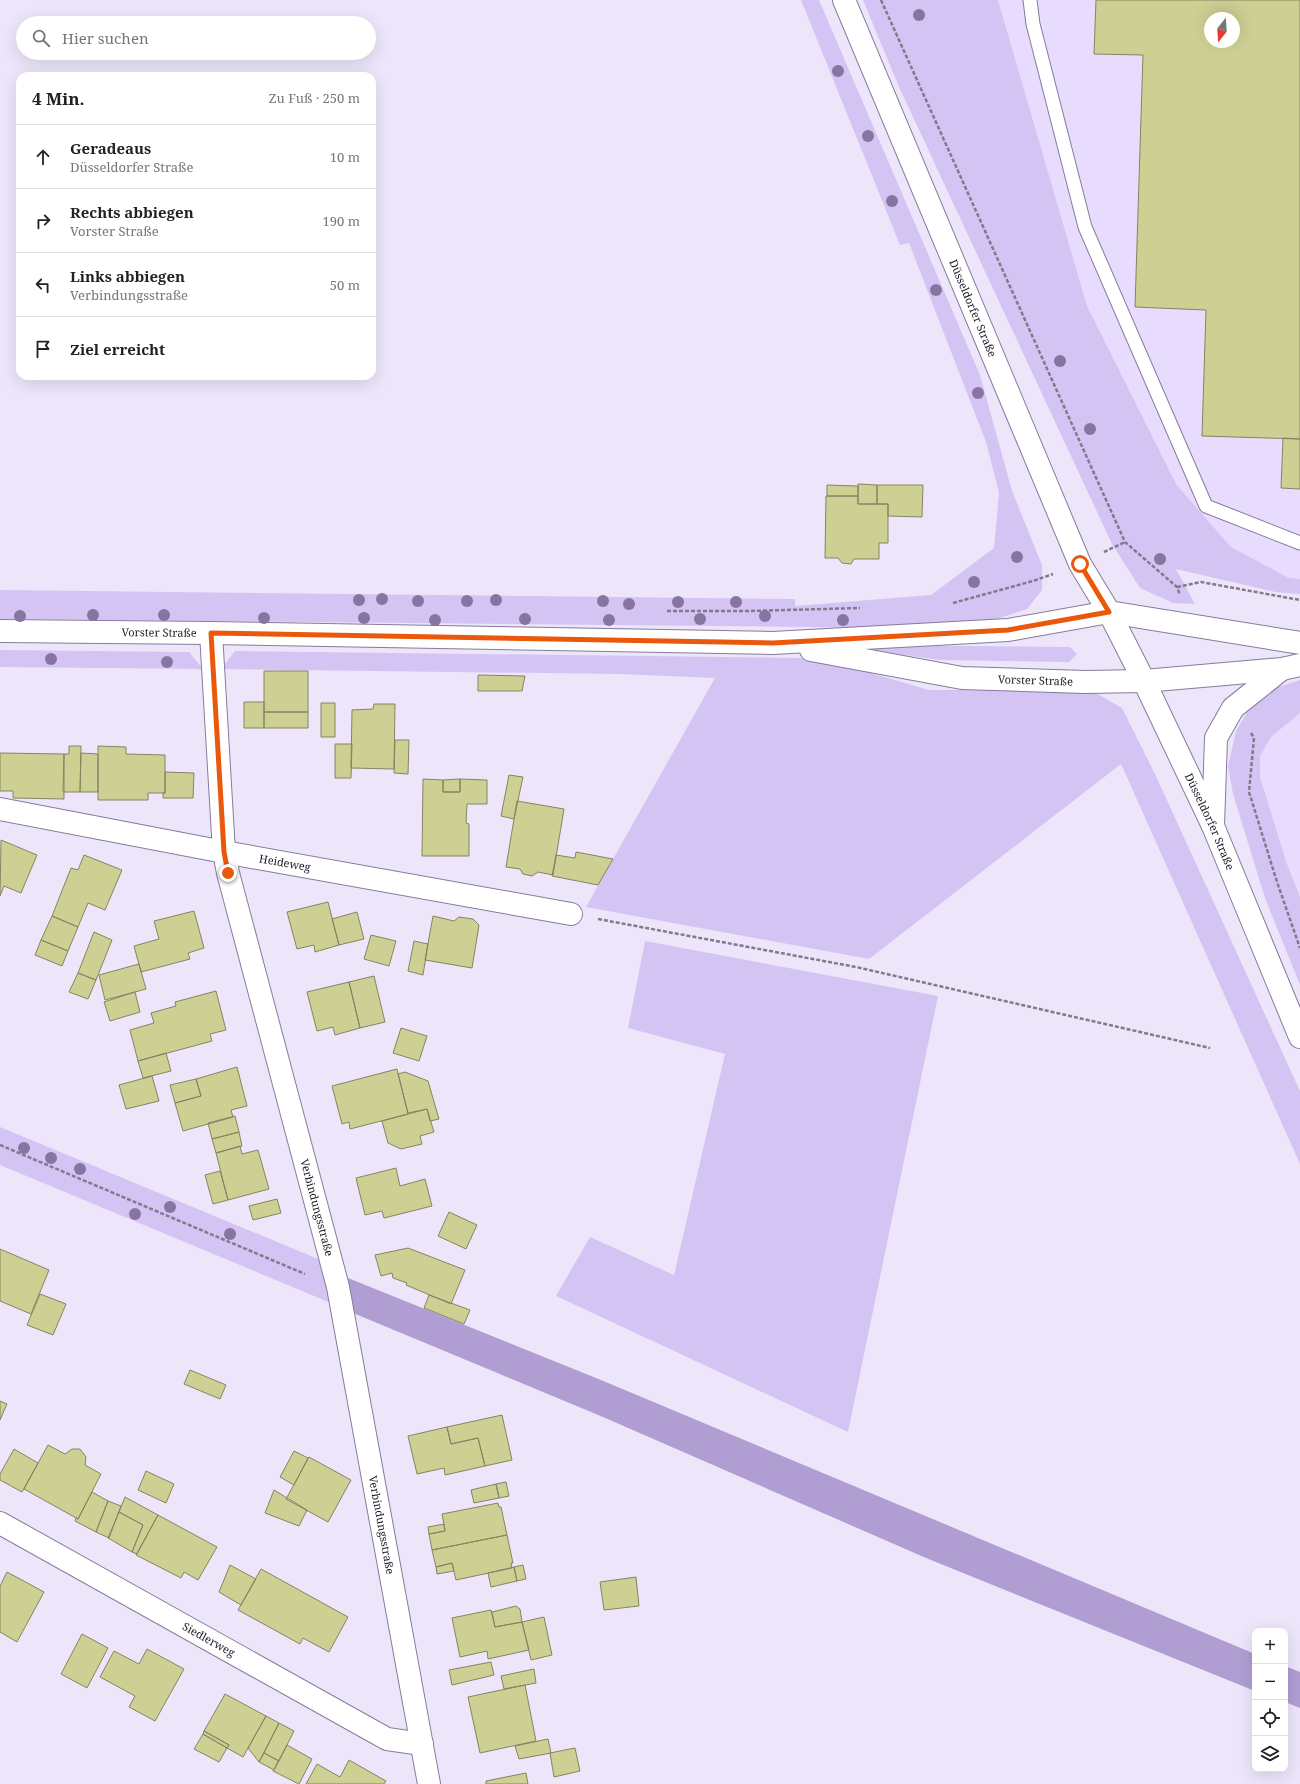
<!DOCTYPE html>
<html lang="de">
<meta charset="utf-8">
<style>
body{margin:0;font-family:"Noto Serif",serif;background:#f2f2f2;color:#222}
.controls{position:absolute;right:12px;bottom:12px;display:grid;overflow:hidden;border-radius:8px;box-shadow:0 4px 16px #0002}
.controls button{width:36px;height:36px;display:grid;place-items:center;padding:0;border:0;border-bottom:1px solid #e0e0e0;background:#fff;color:#222;font:20px sans-serif}
.compass{position:absolute;left:1204px;top:12px;width:36px;height:36px;border-radius:50%;background:#fff;box-shadow:0 4px 16px #0002;rotate:197deg}
.stop{position:absolute;width:12px;height:12px;margin:-9px;border:3px solid #ea580c;border-radius:50%;background:#fff}
.stop.end{background:#ea580c;border-color:#fff;box-shadow:0 1px 4px #0008}
.list{margin:0;padding:0;list-style:none}
h2{display:flex;justify-content:space-between;align-items:center;height:52px;margin:0;padding:0 16px;font-size:17px}
h2 small{font-size:13px;font-weight:400;color:#767676}
.list li{display:grid;grid-template-columns:26px 1fr auto;gap:12px;align-items:center;box-sizing:border-box;height:64px;padding:0 16px;border-top:1px solid #e0e0e0}
.list b{display:block;font-size:15px;white-space:nowrap}
.list p{margin:0;font-size:13px;white-space:nowrap;color:#767676}
.list em{font-size:13px;font-style:normal;color:#767676}
.icon{flex:none;width:22px;height:22px;fill:none;stroke:currentColor;stroke-width:2;stroke-linecap:round;stroke-linejoin:round}
.map{position:relative;flex:none;width:1300px;height:1784px;overflow:hidden}
.search{position:absolute;background:#fff;box-shadow:0 4px 16px #0002;left:16px;top:16px;width:360px;height:44px;display:flex;align-items:center;gap:10px;box-sizing:border-box;padding:0 14px;border-radius:22px;color:#767676;font-size:15px}
.panel{position:absolute;background:#fff;box-shadow:0 4px 16px #0002;left:16px;top:72px;width:360px;height:308px;border-radius:12px}
.map>svg:first-child{display:block}
.built{fill:#e7dbfe;fill-rule:evenodd}
.green{fill:#d4c4f3}
.forest{fill:#b09ed3}
.building{fill:#cecf93;stroke:#848462;fill-rule:evenodd}
.lines{fill:none;stroke-linecap:round;stroke-linejoin:round}
.service-casing{stroke:#867b9b;stroke-width:15}
.minor-casing{stroke:#867b9b;stroke-width:24}
.tertiary-casing{stroke:#867b9b;stroke-width:24}
.primary-casing{stroke:#867b9b;stroke-width:24}
.path{stroke:#807a8a;stroke-width:2.5;stroke-dasharray:4 2;stroke-linecap:butt}
.service{stroke:#fff;stroke-width:13}
.minor{stroke:#fff;stroke-width:22}
.tertiary{stroke:#fff;stroke-width:22}
.primary{stroke:#fff;stroke-width:22}
.tree{fill:#8774a0}
.route{stroke:#ea580c;stroke-width:5}
.labels{text-anchor:middle;stroke-width:4;stroke-linejoin:round;paint-order:stroke}
.street-label{font-size:11px;fill:#1f1b27;stroke:#f8f6fd}
</style>
<div class="map">
<svg width="1300" height="1784" viewBox="0 0 1300 1784">
<rect width="100%" height="100%" fill="#ede6fb"/>
<path class="built" d="M 998,0 L 1300,0 L 1300,579 L 1289,578 L 1231,547 L 1176,484 L 1087,306 ZM 1210,18 L 1234,18 L 1234,42 L 1210,42 Z
M 1300,713 L 1300,897 L 1287,864 L 1260,777 L 1260,756 L 1271,737 Z"/>
<path class="green" d="M 801,0 L 819,0 L 980,375 L 1012,491 L 1042,565 L 1042,590 L 1027,609 L 991,621 L 910,628 L 0,619 L 0,590 L 795,599 L 795,606 L 931,595 L 994,548 L 999,493 L 986,442 L 909,243 L 900,245 Z
M 863,0 L 998,0 L 1087,306 L 1176,484 L 1231,547 L 1289,578 L 1300,579 L 1300,594 L 1275,592 L 1176,569 L 1195,604 L 1173,603 L 1140,588 L 1112,544 L 899,87 Z
M 859,645 L 1070,647 L 1077,654 L 1069,662 L 940,660 L 842,646 Z
M 0,650 L 189,652 L 203,669 L 0,667 Z
M 235,651 L 803,658 L 857,669 L 929,690 L 1069,690 L 1096,693 L 1122,708 L 1155,774 L 1300,1091 L 1300,1164 L 1121,764 L 869,959 L 586,907 L 715,678 L 619,674 L 221,669 Z
M 1300,680 L 1300,713 L 1271,737 L 1260,756 L 1260,777 L 1287,864 L 1300,897 L 1300,985 L 1265,898 L 1233,794 L 1228,766 L 1236,731 L 1252,704 L 1269,690 Z
M 645,941 L 938,996 L 848,1432 L 556,1296 L 590,1237 L 674,1275 L 725,1054 L 628,1028 Z
M 0,1127 L 323,1261 L 331,1303 L 0,1165 Z"/>
<path class="forest" d="M 348,1278 L 601,1380 L 1255,1654 L 1255,1691 L 926,1558 L 603,1417 L 353,1313 Z
M 1285,1666 L 1300,1672 L 1300,1708 L 1285,1702 Z"/>
<path class="building" d="M 1096,0 L 1300,0 L 1300,439 L 1202,436 L 1206,310 L 1135,307 L 1143,55 L 1094,54 ZM 1210,18 L 1234,18 L 1234,42 L 1210,42 Z
M 1283,438 L 1300,439 L 1300,489 L 1281,488 Z
M 858,484 L 877,485 L 877,504 L 858,504 Z
M 827,485 L 858,486 L 858,496 L 827,496 Z
M 877,485 L 923,485 L 922,517 L 888,516 L 888,504 L 877,504 Z
M 826,496 L 858,496 L 858,504 L 888,504 L 888,543 L 879,543 L 879,559 L 854,559 L 851,564 L 842,563 L 838,558 L 825,558 Z
M 264,671 L 308,671 L 308,712 L 264,712 Z
M 478,675 L 525,676 L 522,691 L 478,691 Z
M 244,702 L 264,702 L 264,728 L 244,728 Z
M 321,703 L 335,703 L 335,737 L 321,737 Z
M 374,704 L 395,704 L 394,769 L 351,768 L 352,710 L 373,709 Z
M 264,712 L 308,712 L 308,728 L 264,728 Z
M 395,740 L 409,740 L 408,774 L 394,773 Z
M 335,744 L 352,744 L 351,778 L 335,778 Z
M 69,746 L 81,746 L 80,792 L 63,792 L 64,754 L 69,754 Z
M 98,746 L 126,747 L 126,754 L 165,755 L 165,793 L 148,793 L 148,800 L 98,800 Z
M 0,753 L 64,754 L 64,799 L 13,798 L 13,791 L 0,791 Z
M 81,753 L 98,754 L 98,792 L 80,792 Z
M 165,772 L 194,773 L 193,798 L 163,798 L 163,793 L 165,793 Z
M 509,775 L 523,777 L 514,819 L 501,816 Z
M 423,779 L 443,780 L 443,792 L 460,792 L 460,779 L 487,780 L 487,804 L 467,804 L 466,823 L 469,824 L 469,856 L 422,856 Z
M 460,779 L 460,792 L 443,792 L 443,780 Z
M 517,801 L 564,809 L 553,875 L 538,872 L 532,876 L 523,874 L 520,869 L 506,867 Z
M 1,840 L 37,855 L 21,893 L 4,886 L 0,896 Z
M 576,852 L 613,859 L 598,885 L 552,876 L 556,855 L 575,858 Z
M 84,855 L 122,870 L 105,910 L 88,903 L 78,927 L 52,916 L 71,868 L 78,870 Z
M 328,902 L 339,945 L 315,952 L 314,945 L 297,949 L 287,912 Z
M 194,911 L 204,948 L 188,953 L 190,959 L 141,972 L 134,946 L 159,939 L 154,921 Z
M 357,912 L 364,939 L 339,945 L 332,919 Z
M 52,916 L 78,927 L 68,951 L 41,940 Z
M 433,916 L 454,921 L 459,917 L 473,919 L 479,925 L 472,968 L 425,960 Z
M 94,932 L 112,940 L 96,980 L 78,973 Z
M 371,935 L 396,941 L 389,966 L 364,959 Z
M 41,940 L 68,951 L 62,966 L 35,955 Z
M 414,941 L 428,944 L 423,975 L 408,971 Z
M 139,964 L 146,989 L 105,1000 L 99,975 Z
M 78,973 L 96,980 L 88,999 L 69,992 Z
M 374,976 L 385,1022 L 360,1028 L 349,982 Z
M 349,982 L 360,1028 L 335,1035 L 333,1027 L 317,1031 L 307,992 Z
M 216,991 L 226,1030 L 210,1034 L 212,1041 L 138,1061 L 130,1030 L 154,1023 L 151,1013 L 176,1006 L 175,1002 Z
M 135,992 L 140,1012 L 110,1021 L 104,1002 Z
M 401,1028 L 427,1036 L 419,1061 L 393,1053 Z
M 166,1053 L 171,1071 L 143,1078 L 138,1061 Z
M 237,1067 L 247,1106 L 231,1110 L 233,1117 L 183,1131 L 175,1103 L 201,1096 L 196,1079 Z
M 397,1069 L 408,1114 L 350,1129 L 349,1122 L 342,1124 L 332,1086 Z
M 405,1072 L 428,1081 L 439,1119 L 430,1121 L 427,1109 L 408,1113 L 398,1074 Z
M 152,1076 L 159,1101 L 126,1109 L 119,1085 Z
M 196,1079 L 201,1096 L 175,1103 L 170,1085 Z
M 427,1109 L 434,1132 L 420,1136 L 422,1144 L 401,1149 L 388,1143 L 382,1121 Z
M 235,1116 L 239,1132 L 212,1139 L 208,1123 Z
M 239,1132 L 242,1146 L 216,1153 L 212,1139 Z
M 240,1146 L 242,1154 L 258,1150 L 269,1189 L 228,1200 L 216,1153 Z
M 396,1168 L 400,1186 L 425,1179 L 432,1206 L 384,1218 L 382,1211 L 365,1215 L 356,1178 Z
M 220,1171 L 228,1200 L 213,1204 L 205,1175 Z
M 277,1199 L 281,1213 L 253,1220 L 249,1206 Z
M 449,1212 L 477,1225 L 466,1249 L 438,1236 Z
M 408,1248 L 465,1270 L 451,1304 L 406,1285 L 407,1283 L 393,1278 L 392,1273 L 381,1276 L 375,1255 Z
M 0,1249 L 49,1270 L 31,1314 L 0,1301 Z
M 40,1294 L 66,1304 L 53,1335 L 27,1325 Z
M 429,1295 L 470,1310 L 464,1324 L 424,1308 Z
M 190,1370 L 226,1385 L 220,1399 L 184,1384 Z
M 0,1401 L 7,1404 L 0,1420 Z
M 502,1415 L 512,1460 L 485,1466 L 478,1438 L 451,1444 L 447,1427 Z
M 447,1427 L 451,1444 L 478,1438 L 485,1466 L 445,1475 L 444,1468 L 417,1474 L 408,1436 Z
M 48,1445 L 65,1454 L 72,1449 L 80,1449 L 86,1457 L 85,1465 L 101,1474 L 78,1519 L 24,1489 Z
M 14,1449 L 38,1463 L 22,1492 L 0,1480 L 0,1474 Z
M 294,1451 L 308,1458 L 294,1485 L 280,1477 Z
M 309,1457 L 351,1480 L 328,1522 L 286,1499 Z
M 146,1471 L 174,1484 L 166,1503 L 138,1490 Z
M 506,1482 L 509,1496 L 499,1498 L 496,1484 Z
M 496,1484 L 499,1498 L 474,1503 L 471,1490 Z
M 274,1490 L 307,1510 L 299,1526 L 265,1513 Z
M 92,1492 L 108,1501 L 96,1532 L 75,1521 L 76,1518 L 78,1519 Z
M 125,1497 L 158,1515 L 137,1554 L 132,1552 L 143,1525 L 119,1512 Z
M 108,1501 L 121,1506 L 109,1538 L 96,1532 Z
M 498,1503 L 499,1507 L 501,1507 L 507,1535 L 432,1550 L 429,1534 L 445,1531 L 442,1514 Z
M 119,1512 L 143,1525 L 132,1552 L 108,1538 Z
M 158,1515 L 217,1547 L 198,1580 L 184,1572 L 181,1578 L 136,1555 Z
M 444,1524 L 445,1531 L 429,1534 L 428,1527 Z
M 507,1535 L 513,1563 L 511,1563 L 512,1568 L 456,1580 L 452,1563 L 436,1567 L 432,1550 Z
M 452,1563 L 454,1571 L 437,1574 L 436,1567 Z
M 230,1565 L 256,1579 L 241,1605 L 219,1592 Z
M 523,1565 L 526,1579 L 517,1581 L 514,1567 Z
M 514,1567 L 517,1581 L 491,1587 L 488,1573 Z
M 261,1569 L 348,1617 L 329,1652 L 303,1638 L 300,1644 L 238,1610 Z
M 7,1572 L 44,1592 L 17,1642 L 0,1632 L 0,1586 Z
M 636,1577 L 639,1606 L 604,1610 L 600,1582 Z
M 516,1606 L 520,1609 L 522,1622 L 495,1627 L 492,1612 Z
M 491,1610 L 495,1627 L 522,1622 L 529,1650 L 488,1659 L 487,1651 L 460,1657 L 452,1618 Z
M 544,1617 L 552,1655 L 531,1660 L 522,1622 Z
M 82,1634 L 108,1648 L 87,1688 L 61,1674 Z
M 147,1649 L 184,1669 L 155,1721 L 129,1707 L 135,1696 L 100,1677 L 114,1651 L 139,1664 Z
M 491,1662 L 494,1675 L 452,1685 L 449,1670 Z
M 534,1669 L 536,1683 L 504,1689 L 501,1676 Z
M 525,1685 L 536,1741 L 480,1753 L 468,1697 Z
M 225,1694 L 266,1716 L 243,1757 L 227,1748 L 229,1745 L 204,1731 Z
M 266,1716 L 279,1723 L 259,1762 L 248,1748 Z
M 279,1723 L 294,1731 L 279,1761 L 264,1753 Z
M 204,1731 L 229,1745 L 227,1748 L 203,1734 Z
M 203,1734 L 227,1748 L 219,1762 L 194,1749 Z
M 548,1739 L 551,1753 L 519,1759 L 515,1746 Z
M 287,1745 L 312,1759 L 299,1784 L 273,1771 Z
M 575,1748 L 580,1771 L 554,1777 L 550,1753 Z
M 264,1753 L 279,1761 L 274,1770 L 259,1762 Z
M 349,1760 L 386,1781 L 384,1784 L 306,1784 L 317,1764 L 340,1777 Z
M 526,1773 L 528,1784 L 486,1784 L 486,1781 Z"/>
<g class="lines">
<g class="service-casing">
<path id="service" d="M 1030,0 L 1033,24 L 1085,227 L 1206,506 L 1300,543"/>
</g>
<g class="minor-casing">
<g id="minor">
<path id="s1" d="M 211,633 L 224,852 L 228,873 L 338,1287 L 429,1784"/>
<path id="s2" d="M 0,809 L 224,852 L 571,914"/>
<path id="s3" d="M 0,1523 L 387,1739 L 422,1744"/>
</g>
</g>
<g class="tertiary-casing">
<g id="tertiary">
<path id="s4" d="M 0,631 L 211,633 L 773,643 L 1008,630 L 1109,612 L 1300,643"/>
<path id="s5" d="M 811,650 L 962,678 L 1085,682 L 1144,681 L 1282,669 L 1300,665"/>
<path d="M 1213,826 L 1216,738 L 1233,708 L 1282,669"/>
</g>
</g>
<g class="primary-casing">
<g id="primary">
<path id="s6" d="M 844,0 L 1080,564 L 1109,612 L 1144,681 L 1213,826 L 1300,1037"/>
</g>
</g>
<path class="path" d="M 881,0 L 1125,542 L 1177,587 L 1180,595
M 1104,552 L 1125,542
M 1177,587 L 1201,582 L 1300,600
M 953,603 L 1033,581 L 1053,574
M 667,611 L 749,611 L 860,608
M 1251,733 L 1254,738 L 1249,792 L 1277,882 L 1300,948
M 598,919 L 856,967 L 1210,1048
M 0,1145 L 305,1274"/>
<use href="#service" class="service"/>
<use href="#minor" class="minor"/>
<use href="#tertiary" class="tertiary"/>
<use href="#primary" class="primary"/>
</g>
<g class="tree">
<circle cx="919" cy="15" r="6"/>
<circle cx="838" cy="71" r="6"/>
<circle cx="868" cy="136" r="6"/>
<circle cx="892" cy="201" r="6"/>
<circle cx="936" cy="290" r="6"/>
<circle cx="1060" cy="361" r="6"/>
<circle cx="978" cy="393" r="6"/>
<circle cx="1090" cy="429" r="6"/>
<circle cx="1017" cy="557" r="6"/>
<circle cx="1160" cy="559" r="6"/>
<circle cx="974" cy="582" r="6"/>
<circle cx="382" cy="599" r="6"/>
<circle cx="359" cy="600" r="6"/>
<circle cx="496" cy="600" r="6"/>
<circle cx="418" cy="601" r="6"/>
<circle cx="467" cy="601" r="6"/>
<circle cx="603" cy="601" r="6"/>
<circle cx="678" cy="602" r="6"/>
<circle cx="736" cy="602" r="6"/>
<circle cx="629" cy="604" r="6"/>
<circle cx="93" cy="615" r="6"/>
<circle cx="164" cy="615" r="6"/>
<circle cx="20" cy="616" r="6"/>
<circle cx="765" cy="616" r="6"/>
<circle cx="264" cy="618" r="6"/>
<circle cx="364" cy="618" r="6"/>
<circle cx="525" cy="619" r="6"/>
<circle cx="700" cy="619" r="6"/>
<circle cx="435" cy="620" r="6"/>
<circle cx="609" cy="620" r="6"/>
<circle cx="843" cy="620" r="6"/>
<circle cx="51" cy="659" r="6"/>
<circle cx="167" cy="662" r="6"/>
<circle cx="24" cy="1148" r="6"/>
<circle cx="51" cy="1158" r="6"/>
<circle cx="80" cy="1169" r="6"/>
<circle cx="170" cy="1207" r="6"/>
<circle cx="135" cy="1214" r="6"/>
<circle cx="230" cy="1234" r="6"/>
</g>
<g class="lines">
<path class="route" d="M 228,873 L 224,852 L 211,633 L 773,643 L 1008,630 L 1109,612 L 1080,564"/>
</g>
<g class="labels">
<g class="street-label">
<text dy="4" stroke="none"><textPath href="#s6" startOffset="334">Düsseldorfer Straße</textPath></text>
<text dy="4" stroke="none"><textPath href="#s4" startOffset="159">Vorster Straße</textPath></text>
<text dy="4" stroke="none"><textPath href="#s5" startOffset="227">Vorster Straße</textPath></text>
<text dy="4" stroke="none"><textPath href="#s6" startOffset="900">Düsseldorfer Straße</textPath></text>
<text dy="4" stroke="none"><textPath href="#s2" startOffset="290">Heideweg</textPath></text>
<text dy="4" stroke="none"><textPath href="#s1" startOffset="587">Verbindungsstraße</textPath></text>
<text dy="4" stroke="none"><textPath href="#s1" startOffset="911">Verbindungsstraße</textPath></text>
<text dy="4" stroke="none"><textPath href="#s3" startOffset="239">Siedlerweg</textPath></text>
</g>
</g>
</svg>
<div class="controls">
<button>+</button>
<button>−</button>
<button><svg class="icon" aria-label="locate" viewBox="0 0 24 24"><circle cx="12" cy="12" r="6"/><path d="M12 2v4M12 18v4M2 12h4M18 12h4"/></svg></button>
<button><svg class="icon" aria-label="layers" viewBox="0 0 24 24"><path d="M12 4l9 5-9 5-9-5zM3 14l9 5 9-5"/></svg></button>
</div>
<svg class="compass" viewBox="-18 -18 36 36"><path d="M0-13l5 13h-10z" fill="#e53935"/><path d="M0 13l5-13h-10z" fill="#767676"/></svg>
<div class="stop" style="left:1080px;top:564px"></div>
<div class="stop end" style="left:228px;top:873px"></div>
<div class="search"><svg class="icon" aria-label="search" viewBox="0 0 24 24"><circle cx="10" cy="10" r="6"/><path d="M15 15l6 6"/></svg>Hier suchen</div>
<section class="panel">
<h2>4 Min.<small>Zu Fuß · 250 m</small></h2>
<ul class="list">
<li><svg class="icon" aria-label="ahead" viewBox="0 0 24 24"><path d="M12 20V5M6 11l6-6 6 6"/></svg><div><b>Geradeaus</b><p>Düsseldorfer Straße</p></div><em>10 m</em></li>
<li><svg class="icon" aria-label="right" viewBox="0 0 24 24"><path d="M7 20v-9h11M14 6l5 5-5 5"/></svg><div><b>Rechts abbiegen</b><p>Vorster Straße</p></div><em>190 m</em></li>
<li><svg class="icon" aria-label="left" viewBox="0 0 24 24"><path d="M17 20v-9H6M10 6l-5 5 5 5"/></svg><div><b>Links abbiegen</b><p>Verbindungsstraße</p></div><em>50 m</em></li>
<li><svg class="icon" aria-label="arrive" viewBox="0 0 24 24"><path d="M6 21V4h12l-3 4 3 4H6"/></svg><div><b>Ziel erreicht</b></div></li>
</ul>
</section>
</div>
